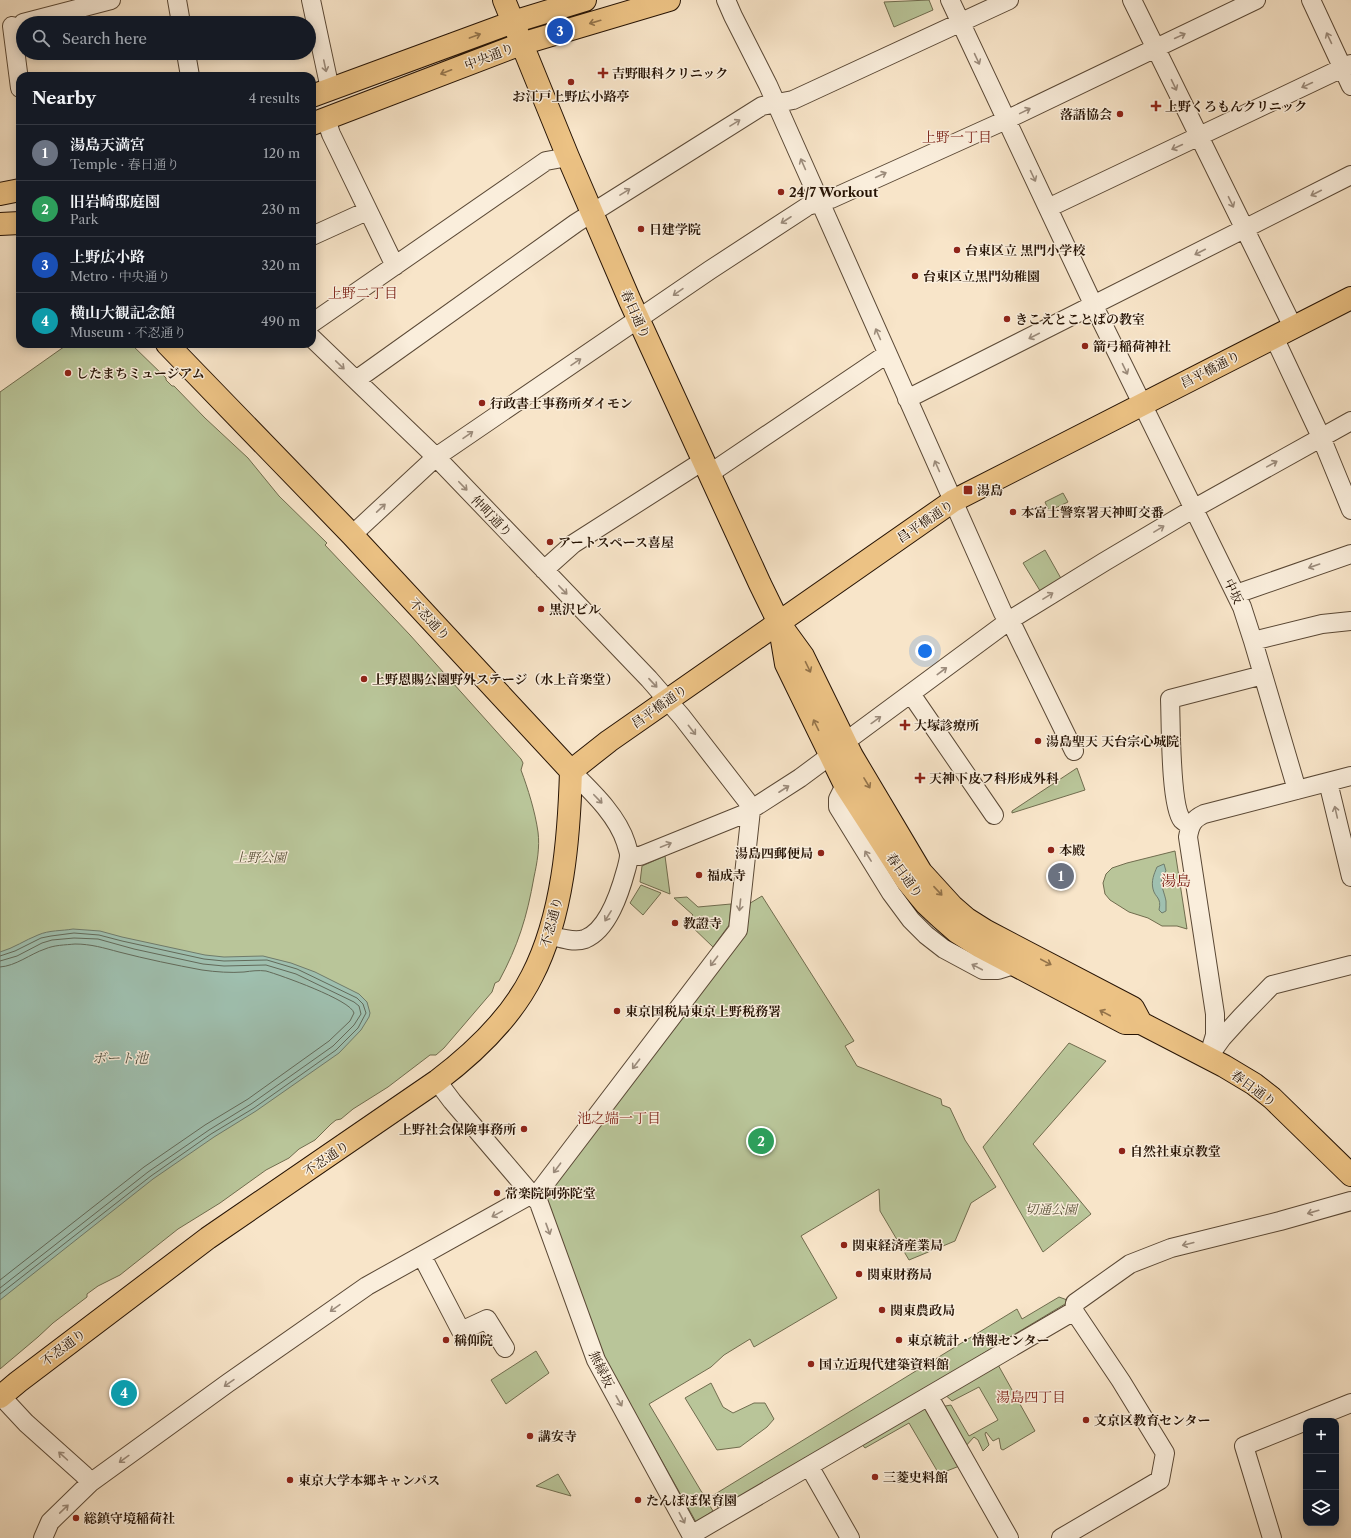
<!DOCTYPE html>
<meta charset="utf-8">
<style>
body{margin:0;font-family:"Libre Caslon Text","Noto Serif JP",serif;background:#242831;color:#f1f3f6}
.controls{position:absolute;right:12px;bottom:12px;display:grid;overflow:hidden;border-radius:8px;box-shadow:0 2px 10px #0003}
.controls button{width:36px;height:36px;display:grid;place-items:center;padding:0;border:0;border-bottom:1px solid #363941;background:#171b24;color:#f1f3f6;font:20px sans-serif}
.you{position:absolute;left:925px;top:651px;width:14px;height:14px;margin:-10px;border:3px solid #fff;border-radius:50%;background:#1a73e8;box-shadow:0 0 0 6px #1a73e833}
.badge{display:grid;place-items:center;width:26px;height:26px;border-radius:50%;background:#8c9099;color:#fff;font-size:13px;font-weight:700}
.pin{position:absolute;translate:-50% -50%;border:2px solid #fff;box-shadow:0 1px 4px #0006}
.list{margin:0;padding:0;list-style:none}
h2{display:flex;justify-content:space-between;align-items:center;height:52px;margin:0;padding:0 16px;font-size:17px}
h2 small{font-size:13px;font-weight:400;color:#9ea1a6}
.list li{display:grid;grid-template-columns:26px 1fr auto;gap:12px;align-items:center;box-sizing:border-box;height:56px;padding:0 16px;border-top:1px solid #363941}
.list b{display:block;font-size:15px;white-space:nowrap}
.list p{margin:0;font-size:13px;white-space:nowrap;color:#9ea1a6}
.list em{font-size:13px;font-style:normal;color:#9ea1a6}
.icon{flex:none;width:22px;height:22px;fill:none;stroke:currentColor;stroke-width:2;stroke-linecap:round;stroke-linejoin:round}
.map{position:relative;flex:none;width:1351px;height:1538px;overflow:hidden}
.search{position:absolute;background:#171b24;box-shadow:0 2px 10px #0003;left:16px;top:16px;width:300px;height:44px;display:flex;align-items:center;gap:10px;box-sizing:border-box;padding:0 14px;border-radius:22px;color:#9ea1a6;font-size:15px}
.panel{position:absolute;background:#171b24;box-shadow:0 2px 10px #0003;left:16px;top:72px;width:300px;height:276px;border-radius:12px}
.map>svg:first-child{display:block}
.green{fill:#b9c599;stroke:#706c4e}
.water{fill:#9fc0b0;stroke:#6f7b6b}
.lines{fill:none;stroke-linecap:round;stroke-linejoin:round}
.shore{stroke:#626a5a;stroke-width:1}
.minor-casing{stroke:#5a4835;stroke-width:20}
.major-casing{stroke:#261304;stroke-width:24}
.minor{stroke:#faeedc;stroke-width:18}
.major{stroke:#ecc284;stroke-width:22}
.oneway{stroke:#93734a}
.oneway2{stroke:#9b8b7b}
.poi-dot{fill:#8f2418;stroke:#faeedc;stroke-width:1.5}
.labels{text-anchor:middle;stroke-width:3;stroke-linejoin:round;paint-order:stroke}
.street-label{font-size:13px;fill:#261304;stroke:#faeedc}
.poi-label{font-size:13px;font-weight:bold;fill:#261304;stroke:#faeedc;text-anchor:start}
.park-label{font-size:13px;font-style:italic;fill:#595138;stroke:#faeedc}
.neighbourhood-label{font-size:14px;fill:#7a1f14;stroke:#faeedc}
.water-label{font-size:14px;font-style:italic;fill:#505040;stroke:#faeedc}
.quarter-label{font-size:15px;fill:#7a1f14;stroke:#faeedc}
</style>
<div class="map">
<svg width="1351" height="1538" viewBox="0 0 1351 1538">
<rect width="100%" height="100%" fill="#f8e5c9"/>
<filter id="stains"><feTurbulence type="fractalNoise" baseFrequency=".005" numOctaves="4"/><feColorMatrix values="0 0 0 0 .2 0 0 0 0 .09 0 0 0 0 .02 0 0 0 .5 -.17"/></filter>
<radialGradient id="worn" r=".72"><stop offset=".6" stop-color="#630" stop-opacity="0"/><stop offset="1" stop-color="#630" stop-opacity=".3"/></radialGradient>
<path class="green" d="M 929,0 L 933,10 L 894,27 L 884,2 Z
M 68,344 L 131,344 L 166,378 L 166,380 L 172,386 L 174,386 L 205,418 L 248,458 L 279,496 L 327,543 L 325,545 L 410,635 L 521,759 L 523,763 L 521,770 C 528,789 535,811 538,832 C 540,847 537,863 534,877 C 527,917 518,946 499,981 L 495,983 L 492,992 L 444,1048 L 436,1055 L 430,1055 L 388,1087 L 353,1109 L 341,1119 L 336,1120 L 331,1124 L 315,1140 L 299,1149 L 289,1158 L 266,1170 L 220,1203 L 178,1229 L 120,1275 L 98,1286 L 87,1294 L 87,1297 L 53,1323 L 38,1337 L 0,1369 L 0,392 Z
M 1063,493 L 1068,502 L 1049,511 L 1045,502 Z
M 1045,550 L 1063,582 L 1042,594 L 1023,563 Z
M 1077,768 L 1085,790 L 1012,813 L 1012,811 Z
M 1175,851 L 1187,929 L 1177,926 L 1162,926 L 1148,918 L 1129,912 L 1110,900 L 1105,894 L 1103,883 L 1106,874 L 1112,868 L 1127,863 Z
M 665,856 L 670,894 L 640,882 L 642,866 Z
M 641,885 L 661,893 L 643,915 L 630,903 Z
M 762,896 L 854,1041 L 845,1046 L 857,1066 L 941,1099 L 942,1105 L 950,1108 L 965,1140 L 996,1187 L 971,1203 L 955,1241 L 909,1260 L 880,1211 L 879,1189 L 801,1236 L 837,1298 L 754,1347 L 750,1339 L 724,1355 L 711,1367 L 649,1404 L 713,1511 L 696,1522 L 601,1352 L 542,1194 L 747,905 Z
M 687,897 L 698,907 L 731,904 L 729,925 L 713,947 L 687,922 L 693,915 L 674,898 Z
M 1069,1043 L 1106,1061 L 1033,1144 L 1091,1214 L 1043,1252 L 983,1147 Z
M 1059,1297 L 1070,1301 L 1005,1340 L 722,1515 L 712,1496 L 1017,1309 L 1022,1319 Z
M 536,1351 L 549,1373 L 506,1404 L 491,1380 Z
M 997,1363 L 1035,1431 L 1003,1450 L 1001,1449 L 999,1438 L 993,1441 L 986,1432 L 985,1434 L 989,1445 L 983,1451 L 978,1440 L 974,1437 L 964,1448 L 940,1407 L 951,1405 L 969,1436 L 998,1420 L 979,1387 L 952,1401 L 942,1392 Z
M 711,1383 L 723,1407 L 733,1413 L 754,1403 L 765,1403 L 774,1419 L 767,1427 L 740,1447 L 717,1450 L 685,1398 Z
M 926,1404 L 962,1465 L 939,1474 L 909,1423 L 865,1448 L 860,1442 Z
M 558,1474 L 571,1496 L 536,1486 Z"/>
<path class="water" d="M 1164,864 L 1166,871 C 1157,880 1164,890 1166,901 C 1166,904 1166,908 1166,911 L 1162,913 L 1159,910 C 1162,897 1155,898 1153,889 C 1151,881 1154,874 1157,867 Z
M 73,929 L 100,931 L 122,937 L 205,955 L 224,957 L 263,956 L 291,963 L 315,972 L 359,994 L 367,1002 L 370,1013 L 369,1017 L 361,1030 L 339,1053 L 256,1111 L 214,1137 L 153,1179 L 0,1300 L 0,952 C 14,948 25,940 38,935 C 49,930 62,931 73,929 Z"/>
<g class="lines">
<path class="shore" d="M 0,956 L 15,951 L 41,938 L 51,936 L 74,933 L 99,935 L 122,941 L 204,959 L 224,961 L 267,960 L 297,969 L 357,998 L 363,1004 L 366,1013 L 358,1028 L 336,1050 L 254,1108 L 211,1134 L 151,1176 L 0,1294
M 0,961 L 17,956 L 42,943 L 52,940 L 74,938 L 98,939 L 134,949 L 203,964 L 224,966 L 266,965 L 296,974 L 354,1002 L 359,1006 L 361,1014 L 354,1025 L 333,1046 L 251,1104 L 209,1130 L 148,1172 L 0,1288
M 0,967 C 16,966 30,954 45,949 C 54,945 65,945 75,944 C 91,944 104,948 119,952 C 146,959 175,965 202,970 C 216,972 231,973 244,972 C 251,971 259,970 266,971 C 280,975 351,1000 354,1013 L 350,1021 L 329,1041 L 248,1099 L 205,1125 L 144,1167 L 0,1280"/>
<g class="minor-casing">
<path id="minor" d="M 177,0 L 181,23
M 311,0 L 330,89
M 726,0 L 733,16 L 768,85 L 1003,613 L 1010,620 L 1074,751
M 950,0 L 1094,306 L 1242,607 L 1253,641 L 1297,790
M 1132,0 L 1293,327
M 1311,0 L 1351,86
M 23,23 L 111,0
M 12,26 L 20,88
M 186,53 L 190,76
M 326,119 L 331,134 L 395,266
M 1048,208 L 1351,64
M 312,236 L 367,211
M 312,323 L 546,161 L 568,157
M 1274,337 L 1321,437 L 1351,510
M 356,380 L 576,223 L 762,106 L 793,100 L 1009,0
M 907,399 L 1351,175
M 709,474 L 887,354
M 352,535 L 436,457 L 710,270 L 808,206 L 831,199 L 1006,120 L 1256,0
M 544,570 L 573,544 L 703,461
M 1236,594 L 1351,554
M 1253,641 L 1322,624 L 1351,621
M 911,694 L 994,815
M 845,742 L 1010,620 L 1104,562 L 1193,509 L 1351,421
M 1328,782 L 1351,877
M 845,785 L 838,799 L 838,807 L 891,893 L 911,920 L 926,935 L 944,949 L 983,970 L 998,970 L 1014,965
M 1190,826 C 1188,824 1184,822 1182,820 C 1170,805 1171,721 1170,699 L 1263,675
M 629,855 L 640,856 L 744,814 L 800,778 L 831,755
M 549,935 C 560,938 574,943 585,939 C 608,930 620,892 626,870 C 627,866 629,860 629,855 C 629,852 627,847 626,843 C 617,815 592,792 571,771
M 1212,1052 L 1222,1038 L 1241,1017 L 1272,985 L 1351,965
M 1208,1058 L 1215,1035 L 1215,1014 L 1188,837 C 1190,825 1193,819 1204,814 L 1351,776
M 437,1081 L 452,1101 L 539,1203 L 596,1360 L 693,1538
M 422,1256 L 461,1331 L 487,1319 L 505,1348
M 1,1396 L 26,1423 L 84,1475 L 90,1483
M 929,1397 L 1009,1538
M 809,1466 L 850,1538
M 691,1535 L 1074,1311
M 43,1538 L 50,1522 L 90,1483 L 228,1383 L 367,1286 L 541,1189 L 738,930 L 751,810 L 747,801 L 682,717 L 649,679 L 436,457 L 312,338
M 1061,1538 L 1160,1480 L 1165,1453 L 1121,1381 L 1074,1311 L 1075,1303 L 1130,1264 L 1171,1248 L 1280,1221 L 1351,1201
M 1272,1538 L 1244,1446 L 1351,1403"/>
</g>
<g class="major-casing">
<path id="major" d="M 504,0 L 568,157 L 630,301 L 760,584 L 779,623 L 803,656 L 852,756 L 921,872 L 952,906 L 967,919 L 986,931 L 1133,1008 L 1141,1023 L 1224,1066 L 1254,1084 L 1272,1098 L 1351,1175
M 312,96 L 513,22 L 585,0
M 312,124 L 521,44 L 669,0
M 0,194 L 20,190
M 0,224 L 20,223
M 780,628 L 786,664 L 845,785 L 907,881 L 926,904 L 941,918 L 957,932 L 979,946 L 1125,1023 L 1141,1023
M 571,771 L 609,741 L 953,501 L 1351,298
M 0,1397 L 18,1382 L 208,1238 L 437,1081 C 474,1053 511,1018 532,976 C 563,916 569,838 571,771 L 352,535 L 167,344"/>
</g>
<use href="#minor" class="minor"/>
<use href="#major" class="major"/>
</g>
<defs><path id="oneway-shaft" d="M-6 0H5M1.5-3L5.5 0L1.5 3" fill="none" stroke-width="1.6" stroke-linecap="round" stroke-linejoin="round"/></defs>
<g class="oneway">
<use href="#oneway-shaft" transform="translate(595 22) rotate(164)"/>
<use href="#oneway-shaft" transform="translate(475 36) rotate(-20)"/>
<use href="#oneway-shaft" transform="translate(446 72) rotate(159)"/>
<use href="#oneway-shaft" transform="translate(808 667) rotate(64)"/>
<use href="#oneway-shaft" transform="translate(816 725) rotate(-116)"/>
<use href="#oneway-shaft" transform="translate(867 783) rotate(59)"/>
<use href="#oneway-shaft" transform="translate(938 891) rotate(47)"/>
<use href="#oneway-shaft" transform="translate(1046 962) rotate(28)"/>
<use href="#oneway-shaft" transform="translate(1105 1013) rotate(-152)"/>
</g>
<g class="oneway2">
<use href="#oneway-shaft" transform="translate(1180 36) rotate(-25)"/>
<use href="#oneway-shaft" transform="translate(1329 38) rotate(-115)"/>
<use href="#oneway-shaft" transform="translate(977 59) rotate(65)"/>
<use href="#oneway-shaft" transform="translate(325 66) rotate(78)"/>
<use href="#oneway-shaft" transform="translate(1174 85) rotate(64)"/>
<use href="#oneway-shaft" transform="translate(1307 85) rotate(155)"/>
<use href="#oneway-shaft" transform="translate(1025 111) rotate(-26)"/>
<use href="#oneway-shaft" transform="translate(735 123) rotate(-32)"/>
<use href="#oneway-shaft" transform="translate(1177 147) rotate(155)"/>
<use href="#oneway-shaft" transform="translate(803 164) rotate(-114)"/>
<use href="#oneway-shaft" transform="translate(881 175) rotate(-25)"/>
<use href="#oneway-shaft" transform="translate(1033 176) rotate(65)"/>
<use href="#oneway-shaft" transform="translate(625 192) rotate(-32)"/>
<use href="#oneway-shaft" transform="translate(1316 193) rotate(153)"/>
<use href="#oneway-shaft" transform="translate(1231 202) rotate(64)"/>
<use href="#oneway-shaft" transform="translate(786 220) rotate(147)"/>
<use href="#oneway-shaft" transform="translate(1200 252) rotate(153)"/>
<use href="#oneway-shaft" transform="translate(678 292) rotate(145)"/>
<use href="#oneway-shaft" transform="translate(878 334) rotate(-114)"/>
<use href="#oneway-shaft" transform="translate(1034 336) rotate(153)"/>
<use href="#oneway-shaft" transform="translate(576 362) rotate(-34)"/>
<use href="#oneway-shaft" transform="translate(340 365) rotate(44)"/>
<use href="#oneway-shaft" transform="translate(1125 369) rotate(64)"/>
<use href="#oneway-shaft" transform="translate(468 435) rotate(-35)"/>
<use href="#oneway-shaft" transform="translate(1272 464) rotate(-29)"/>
<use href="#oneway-shaft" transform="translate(937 466) rotate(-114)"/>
<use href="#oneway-shaft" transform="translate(463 486) rotate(46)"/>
<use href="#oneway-shaft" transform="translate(381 508) rotate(-43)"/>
<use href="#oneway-shaft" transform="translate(1159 529) rotate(-31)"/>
<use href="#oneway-shaft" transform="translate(1314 566) rotate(161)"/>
<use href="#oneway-shaft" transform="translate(563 590) rotate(46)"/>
<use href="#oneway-shaft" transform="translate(1048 596) rotate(-32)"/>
<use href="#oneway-shaft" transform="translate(942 671) rotate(-37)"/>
<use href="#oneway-shaft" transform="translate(653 683) rotate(47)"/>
<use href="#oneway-shaft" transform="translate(876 720) rotate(-36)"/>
<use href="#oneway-shaft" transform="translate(692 730) rotate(52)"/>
<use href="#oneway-shaft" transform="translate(784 789) rotate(-33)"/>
<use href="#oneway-shaft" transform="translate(598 799) rotate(46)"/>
<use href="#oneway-shaft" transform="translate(1336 812) rotate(-103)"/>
<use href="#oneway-shaft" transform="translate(666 845) rotate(-22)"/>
<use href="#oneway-shaft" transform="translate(868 856) rotate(-122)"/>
<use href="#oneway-shaft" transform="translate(740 905) rotate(96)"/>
<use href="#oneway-shaft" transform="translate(608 916) rotate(122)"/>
<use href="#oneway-shaft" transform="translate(714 961) rotate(127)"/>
<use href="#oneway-shaft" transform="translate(977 967) rotate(-152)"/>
<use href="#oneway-shaft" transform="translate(636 1064) rotate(127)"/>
<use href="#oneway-shaft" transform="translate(557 1168) rotate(127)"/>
<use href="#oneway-shaft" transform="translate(1313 1212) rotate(164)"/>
<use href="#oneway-shaft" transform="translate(497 1214) rotate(151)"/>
<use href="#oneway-shaft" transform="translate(548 1229) rotate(70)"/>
<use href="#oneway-shaft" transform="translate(1188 1244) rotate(166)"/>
<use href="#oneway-shaft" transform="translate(335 1308) rotate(145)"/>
<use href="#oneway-shaft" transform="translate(229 1383) rotate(145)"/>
<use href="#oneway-shaft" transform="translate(619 1401) rotate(61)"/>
<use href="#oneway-shaft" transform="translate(63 1456) rotate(-138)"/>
<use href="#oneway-shaft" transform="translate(124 1459) rotate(144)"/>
<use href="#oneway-shaft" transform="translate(64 1509) rotate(-44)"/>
<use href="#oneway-shaft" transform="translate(682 1518) rotate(62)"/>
</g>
<g class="poi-dot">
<path d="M601 67h4v4h4v4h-4v4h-4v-4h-4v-4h4z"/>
<circle cx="571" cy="82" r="4"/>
<path d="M1154 100h4v4h4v4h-4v4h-4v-4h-4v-4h4z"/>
<circle cx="1120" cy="114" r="4"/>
<circle cx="781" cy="192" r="4"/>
<circle cx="641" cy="229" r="4"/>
<circle cx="957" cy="250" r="4"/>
<circle cx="915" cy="276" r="4"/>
<circle cx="1007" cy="319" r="4"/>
<circle cx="1085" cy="346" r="4"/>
<circle cx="68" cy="373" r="4"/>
<circle cx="482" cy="403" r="4"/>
<rect x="963" y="485" width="10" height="10" rx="2"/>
<circle cx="1013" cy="512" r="4"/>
<circle cx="550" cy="542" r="4"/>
<circle cx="541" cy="609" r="4"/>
<circle cx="364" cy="679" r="4"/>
<path d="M903 719h4v4h4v4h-4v4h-4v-4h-4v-4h4z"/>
<circle cx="1038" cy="741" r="4"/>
<path d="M918 772h4v4h4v4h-4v4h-4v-4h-4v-4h4z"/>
<circle cx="1051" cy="850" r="4"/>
<circle cx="821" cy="853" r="4"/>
<circle cx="699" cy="875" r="4"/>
<circle cx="675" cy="923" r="4"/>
<circle cx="617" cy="1011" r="4"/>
<circle cx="524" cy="1129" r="4"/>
<circle cx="1122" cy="1151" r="4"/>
<circle cx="497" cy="1193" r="4"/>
<circle cx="844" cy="1245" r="4"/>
<circle cx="859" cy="1274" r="4"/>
<circle cx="882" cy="1310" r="4"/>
<circle cx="446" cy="1340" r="4"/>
<circle cx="899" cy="1340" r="4"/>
<circle cx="811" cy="1364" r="4"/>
<circle cx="1086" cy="1420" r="4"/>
<circle cx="530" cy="1436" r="4"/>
<circle cx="875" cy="1477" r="4"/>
<circle cx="290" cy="1480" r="4"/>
<circle cx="638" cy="1500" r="4"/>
<circle cx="76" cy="1518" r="4"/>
</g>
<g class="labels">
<g class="street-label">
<text transform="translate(489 56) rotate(-21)" y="5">中央通り</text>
<text transform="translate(636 314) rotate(66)" y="5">春日通り</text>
<text transform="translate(1210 369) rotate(-27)" y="5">昌平橋通り</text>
<text transform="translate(492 516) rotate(46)" y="5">仲町通り</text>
<text transform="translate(925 521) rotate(-34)" y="5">昌平橋通り</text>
<text transform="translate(1234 591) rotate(64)" y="5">中坂</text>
<text transform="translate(430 619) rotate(47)" y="5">不忍通り</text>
<text transform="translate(659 706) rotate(-35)" y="5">昌平橋通り</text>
<text transform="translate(905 875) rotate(54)" y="5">春日通り</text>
<text transform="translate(551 922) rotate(-75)" y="5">不忍通り</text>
<text transform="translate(1254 1088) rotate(36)" y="5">春日通り</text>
<text transform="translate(326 1158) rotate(-34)" y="5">不忍通り</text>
<text transform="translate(63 1347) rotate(-37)" y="5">不忍通り</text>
<text transform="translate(602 1369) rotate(64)" y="5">無縁坂</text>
</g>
<g class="poi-label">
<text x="612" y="78">吉野眼科クリニック</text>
<text x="571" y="101" text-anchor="middle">お江戸上野広小路亭</text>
<text x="1165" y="111">上野くろもんクリニック</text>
<text x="1112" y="119" text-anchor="end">落語協会</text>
<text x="789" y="197">24/7 Workout</text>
<text x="649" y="234">日建学院</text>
<text x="965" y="255">台東区立 黒門小学校</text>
<text x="923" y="281">台東区立黒門幼稚園</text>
<text x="1015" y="324">きこえとことばの教室</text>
<text x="1093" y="351">箭弓稲荷神社</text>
<text x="76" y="378">したまちミュージアム</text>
<text x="490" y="408">行政書士事務所ダイモン</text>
<text x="977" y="495">湯島</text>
<text x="1021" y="517">本富士警察署天神町交番</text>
<text x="558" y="547">アートスペース喜屋</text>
<text x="549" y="614">黒沢ビル</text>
<text x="372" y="684">上野恩賜公園野外ステージ（水上音楽堂）</text>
<text x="914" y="730">大塚診療所</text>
<text x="1046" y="746">湯島聖天 天台宗心城院</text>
<text x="929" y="783">天神下皮フ科形成外科</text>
<text x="1059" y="855">本殿</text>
<text x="813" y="858" text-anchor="end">湯島四郵便局</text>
<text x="707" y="880">福成寺</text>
<text x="683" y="928">教證寺</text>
<text x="625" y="1016">東京国税局東京上野税務署</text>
<text x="516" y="1134" text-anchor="end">上野社会保険事務所</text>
<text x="1130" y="1156">自然社東京教堂</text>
<text x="505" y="1198">常楽院阿弥陀堂</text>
<text x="852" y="1250">関東経済産業局</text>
<text x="867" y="1279">関東財務局</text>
<text x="890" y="1315">関東農政局</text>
<text x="454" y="1345">稱仰院</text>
<text x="907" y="1345">東京統計・情報センター</text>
<text x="819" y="1369">国立近現代建築資料館</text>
<text x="1094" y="1425">文京区教育センター</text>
<text x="538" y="1441">講安寺</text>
<text x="883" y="1482">三菱史料館</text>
<text x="298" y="1485">東京大学本郷キャンパス</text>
<text x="646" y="1505">たんぽぽ保育園</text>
<text x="84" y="1523">総鎮守境稲荷社</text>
</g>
<g class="park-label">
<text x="260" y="862">上野公園</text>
<text x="1051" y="1214">切通公園</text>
</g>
<g class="neighbourhood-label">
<text x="957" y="142">上野一丁目</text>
<text x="363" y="298">上野二丁目</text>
<text x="619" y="1123">池之端一丁目</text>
<text x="1031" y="1402">湯島四丁目</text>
</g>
<g class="water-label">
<text x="120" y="1063">ボート池</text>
</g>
<g class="quarter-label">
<text x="1176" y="886">湯島</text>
</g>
</g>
<rect width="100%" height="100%" filter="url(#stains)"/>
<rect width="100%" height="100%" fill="url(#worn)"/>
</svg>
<div class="controls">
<button>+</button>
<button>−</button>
<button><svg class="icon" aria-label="layers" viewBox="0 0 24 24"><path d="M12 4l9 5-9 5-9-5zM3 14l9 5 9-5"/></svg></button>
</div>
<div class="you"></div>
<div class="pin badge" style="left:1061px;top:876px;background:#6b7280">1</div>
<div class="pin badge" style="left:761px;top:1141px;background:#2e9e5b">2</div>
<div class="pin badge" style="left:560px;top:31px;background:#1a4fb4">3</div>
<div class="pin badge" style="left:124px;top:1393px;background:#0f9aa8">4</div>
<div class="search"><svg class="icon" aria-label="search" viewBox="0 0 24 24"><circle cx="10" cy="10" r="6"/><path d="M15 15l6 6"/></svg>Search here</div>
<section class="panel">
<h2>Nearby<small>4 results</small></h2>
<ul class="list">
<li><span class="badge" style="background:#6b7280">1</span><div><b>湯島天満宮</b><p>Temple · 春日通り</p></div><em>120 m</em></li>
<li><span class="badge" style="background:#2e9e5b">2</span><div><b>旧岩崎邸庭園</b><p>Park</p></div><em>230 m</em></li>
<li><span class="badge" style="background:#1a4fb4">3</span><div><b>上野広小路</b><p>Metro · 中央通り</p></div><em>320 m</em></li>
<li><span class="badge" style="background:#0f9aa8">4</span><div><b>横山大観記念館</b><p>Museum · 不忍通り</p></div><em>490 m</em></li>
</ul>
</section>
</div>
